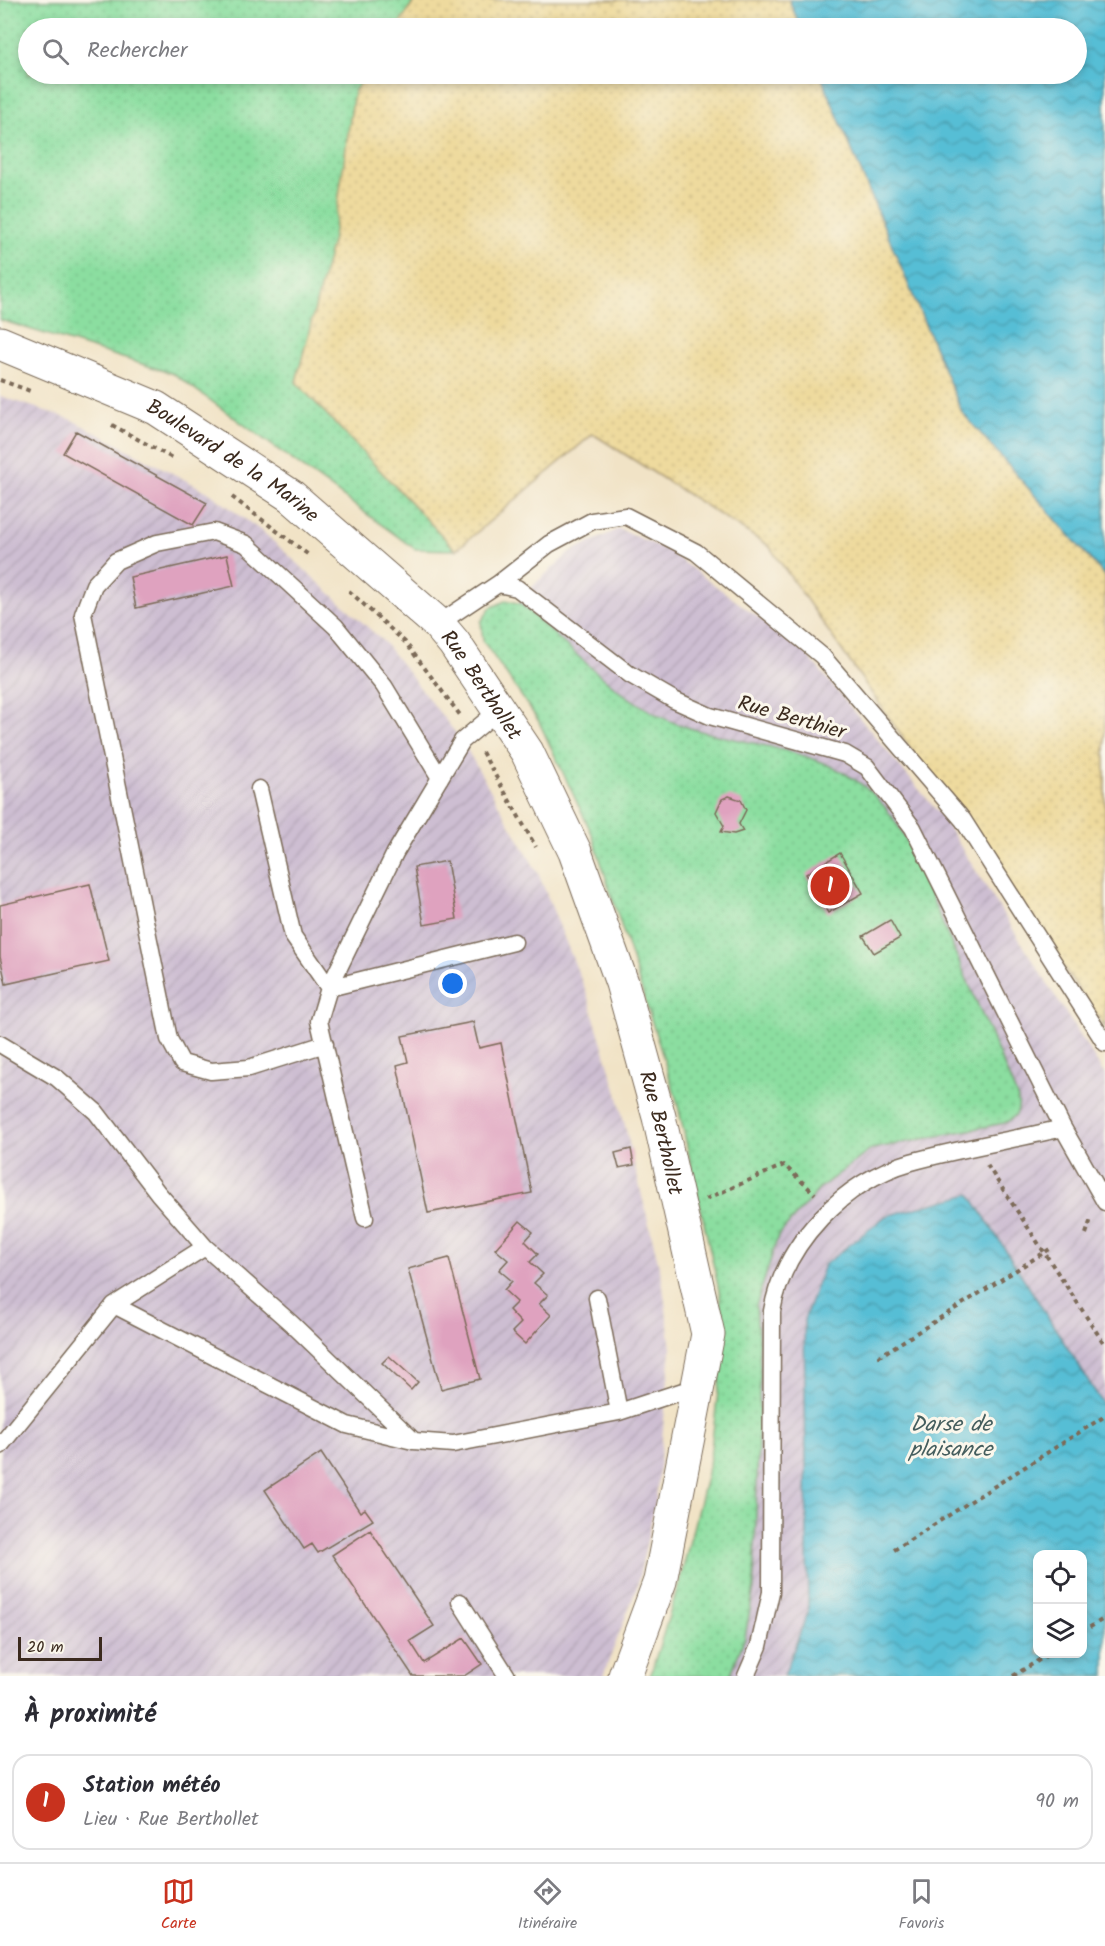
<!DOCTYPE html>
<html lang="fr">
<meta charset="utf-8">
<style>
body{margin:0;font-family:Kalam,sans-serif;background:#f7f7f7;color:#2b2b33}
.controls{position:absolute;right:18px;bottom:18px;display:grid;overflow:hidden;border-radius:12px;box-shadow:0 3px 9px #0003}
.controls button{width:54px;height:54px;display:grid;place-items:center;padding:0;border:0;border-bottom:2px solid #e1e1e2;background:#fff;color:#2b2b33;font:30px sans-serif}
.scale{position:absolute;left:18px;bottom:15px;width:84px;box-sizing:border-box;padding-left:6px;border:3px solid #3b2a1e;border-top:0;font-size:16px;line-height:21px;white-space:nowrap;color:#3b2a1e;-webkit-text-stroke:4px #fbf7ec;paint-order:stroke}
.you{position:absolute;left:453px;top:984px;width:21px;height:21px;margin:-15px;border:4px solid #fff;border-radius:50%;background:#1a73e8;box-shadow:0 0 0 9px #1a73e833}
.badge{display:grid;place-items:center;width:39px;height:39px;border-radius:50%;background:#c8321e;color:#fff;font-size:20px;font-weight:700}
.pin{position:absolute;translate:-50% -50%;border:3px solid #fff;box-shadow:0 2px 6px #0006}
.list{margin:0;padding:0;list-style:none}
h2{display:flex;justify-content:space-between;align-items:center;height:78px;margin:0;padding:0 24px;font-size:26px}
h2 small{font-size:20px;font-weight:400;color:#7c7c81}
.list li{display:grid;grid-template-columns:39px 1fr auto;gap:18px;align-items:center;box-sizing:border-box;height:96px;margin:0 12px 12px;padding:0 12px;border:2px solid #e1e1e2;border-radius:18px}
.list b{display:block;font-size:22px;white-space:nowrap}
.list p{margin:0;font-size:20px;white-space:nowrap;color:#7c7c81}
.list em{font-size:20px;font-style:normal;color:#7c7c81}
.icon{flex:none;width:33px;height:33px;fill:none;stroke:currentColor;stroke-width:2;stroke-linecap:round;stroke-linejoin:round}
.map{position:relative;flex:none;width:1105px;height:1676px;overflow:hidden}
.search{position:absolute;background:#fff;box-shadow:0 3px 9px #0003;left:18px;right:18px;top:18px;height:66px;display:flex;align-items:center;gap:15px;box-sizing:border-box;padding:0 21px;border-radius:33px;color:#7c7c81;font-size:22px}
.sheet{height:186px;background:#fff}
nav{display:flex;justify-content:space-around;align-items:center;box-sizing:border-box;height:84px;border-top:2px solid #e1e1e2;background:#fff;font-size:16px;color:#7c7c81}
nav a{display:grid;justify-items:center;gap:3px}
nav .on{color:#c8321e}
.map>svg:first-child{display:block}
.industrial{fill:url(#industrial-furrows);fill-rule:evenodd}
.grass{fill:url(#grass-dots);stroke:#63845f;stroke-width:1.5}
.sand{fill:url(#sand-dots);stroke:#94825e;stroke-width:1.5}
.water{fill:url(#water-waves);stroke:#49747a;stroke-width:1.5;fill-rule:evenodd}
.building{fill:#dfa2bf}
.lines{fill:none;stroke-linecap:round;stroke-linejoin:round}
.service-casing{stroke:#7b6b59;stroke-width:19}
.secondary-casing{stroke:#7b6b59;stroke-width:35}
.path{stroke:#7b6b59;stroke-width:4;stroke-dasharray:4.5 4.5;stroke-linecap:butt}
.service{stroke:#fff;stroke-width:16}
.secondary{stroke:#fff;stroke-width:33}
.labels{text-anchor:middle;stroke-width:6;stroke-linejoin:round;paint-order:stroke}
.street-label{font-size:21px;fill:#3b2a1e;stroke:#fbf7ec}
.water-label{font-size:22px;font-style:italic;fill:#455e5e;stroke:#fbf7ec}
</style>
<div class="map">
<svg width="1105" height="1676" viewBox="0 0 1105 1676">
<defs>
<pattern id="industrial-furrows" width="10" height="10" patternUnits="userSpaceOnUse" patternTransform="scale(1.5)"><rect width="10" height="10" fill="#cdbed2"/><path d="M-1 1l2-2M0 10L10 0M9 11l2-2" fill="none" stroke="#b1a3b4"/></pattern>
<pattern id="grass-dots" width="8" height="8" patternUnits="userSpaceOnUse" patternTransform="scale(1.5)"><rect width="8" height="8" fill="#8bdea0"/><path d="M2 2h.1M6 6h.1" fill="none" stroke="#79bf89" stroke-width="1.8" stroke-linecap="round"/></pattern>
<pattern id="sand-dots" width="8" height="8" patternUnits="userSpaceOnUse" patternTransform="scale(1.5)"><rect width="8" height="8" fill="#eeda9e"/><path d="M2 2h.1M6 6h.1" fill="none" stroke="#cdbb88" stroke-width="1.8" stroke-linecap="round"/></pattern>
<pattern id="water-waves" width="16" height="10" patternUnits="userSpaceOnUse" patternTransform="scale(1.5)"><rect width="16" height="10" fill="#57bed5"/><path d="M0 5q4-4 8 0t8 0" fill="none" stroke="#499bac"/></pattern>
</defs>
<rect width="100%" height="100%" fill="#fbf7ec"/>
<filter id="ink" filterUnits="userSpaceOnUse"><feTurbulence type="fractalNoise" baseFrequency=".0167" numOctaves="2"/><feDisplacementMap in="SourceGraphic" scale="12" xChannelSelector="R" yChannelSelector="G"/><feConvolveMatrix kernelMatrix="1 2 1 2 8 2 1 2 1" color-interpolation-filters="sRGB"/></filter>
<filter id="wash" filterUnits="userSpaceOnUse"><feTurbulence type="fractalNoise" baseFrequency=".008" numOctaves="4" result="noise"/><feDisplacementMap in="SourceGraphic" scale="24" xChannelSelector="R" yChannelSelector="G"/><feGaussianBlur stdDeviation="1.35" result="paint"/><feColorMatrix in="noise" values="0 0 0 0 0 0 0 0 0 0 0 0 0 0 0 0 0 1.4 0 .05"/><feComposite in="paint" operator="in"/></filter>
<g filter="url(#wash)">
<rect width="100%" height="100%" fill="#f1e3c6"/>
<path class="industrial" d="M 0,396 L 70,419 L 208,492 L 264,533 L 384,642 L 462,741 L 538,873 L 587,994 L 617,1093 L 662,1278 L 671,1349 L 656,1499 L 637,1587 L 603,1676 L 0,1676 Z
M 619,529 L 667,550 L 804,651 L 942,817 L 1105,1075 L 1105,1676 L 650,1676 L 679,1584 L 709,1465 L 723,1351 L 720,1295 L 677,1101 L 592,834 L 538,720 L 483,641 L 537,582 L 570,552 ZM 1038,1554 L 1082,1554 L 1082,1654 L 1038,1654 Z"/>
<path class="grass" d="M 0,0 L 415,0 L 397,28 L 28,28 L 28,74 L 367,74 L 354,92 L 334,238 L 296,382 L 456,550 L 415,549 L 174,374 L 0,320 Z
M 507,600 L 521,604 C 568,645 623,706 683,726 C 747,747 825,746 876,797 C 908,830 923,878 941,920 C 967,980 993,1039 1018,1099 C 1020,1112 1016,1117 1005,1123 L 872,1149 L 821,1187 L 778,1236 L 756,1306 L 760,1365 L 754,1588 L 745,1637 L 730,1676 L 650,1676 L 679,1584 L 709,1465 L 723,1351 L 720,1295 L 677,1101 L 592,834 L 538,720 L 483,641 L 481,622 L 490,608 Z"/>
<path class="sand" d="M 415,0 L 789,0 L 801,28 L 397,28 Z
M 367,74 L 820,74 L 962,412 L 1105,576 L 1105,1027 L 769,546 L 593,434 L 456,550 L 296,382 L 333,238 L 354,92 Z"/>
<path class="water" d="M 789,0 L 1105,0 L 1105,576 L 962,412 L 820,74 L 1076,74 L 1076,28 L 801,28 Z
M 970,1194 L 1105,1407 L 1105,1676 L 784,1676 L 808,1611 L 804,1320 L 824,1265 L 886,1216 ZM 1082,1554 L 1082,1654 L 1038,1654 L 1038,1554 Z"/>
<g id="blocks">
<path class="building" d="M 76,431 L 207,503 L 193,525 L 63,453 Z
M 227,555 L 234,586 L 136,608 L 130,577 Z
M 729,796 L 741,800 L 746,810 L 739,824 L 743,831 L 734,834 L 721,832 L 724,826 L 716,812 L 722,799 Z
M 840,853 L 863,893 L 828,913 L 806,874 Z
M 447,861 L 457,919 L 424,925 L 414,867 Z
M 90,884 L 109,961 L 6,984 L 0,957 L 0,905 Z
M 890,920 L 900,938 L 874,953 L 863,936 Z
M 473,1022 L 479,1048 L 501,1043 L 532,1193 L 428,1213 L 397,1065 L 408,1062 L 402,1036 Z
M 631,1149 L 634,1165 L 619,1168 L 615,1153 Z
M 520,1221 L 533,1232 L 525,1241 L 538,1254 L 530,1262 L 543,1274 L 534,1283 L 548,1295 L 539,1304 L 551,1315 L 525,1344 L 512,1332 L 521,1323 L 509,1310 L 517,1302 L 504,1290 L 512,1281 L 499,1270 L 508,1260 L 495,1249 Z
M 449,1258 L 480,1379 L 441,1389 L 408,1269 Z
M 389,1356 L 418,1382 L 411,1390 L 382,1363 Z
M 321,1453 L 360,1512 L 365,1509 L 373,1520 L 318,1553 L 312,1544 L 304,1549 L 265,1490 Z
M 370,1530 L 434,1626 L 410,1641 L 424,1663 L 464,1638 L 482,1664 L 464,1676 L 413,1676 L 332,1555 Z"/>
</g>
</g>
<g filter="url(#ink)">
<use href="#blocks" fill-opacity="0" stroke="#7b6b59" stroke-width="1.5"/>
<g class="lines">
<g class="service-casing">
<path id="service" d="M 498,584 L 549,544 L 592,521 L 626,516 L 696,552 L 822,656 L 963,820 L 1105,1043
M 438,624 L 498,584 L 517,588 L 629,674 L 674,700 L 710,716 L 845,754 L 867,767 L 913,828 L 1063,1128 L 1105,1202
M 259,789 L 293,936 L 329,988 L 514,942
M 0,1044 L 57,1078 L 96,1112 L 158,1193 L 205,1247 L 292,1324 L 414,1441 L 453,1444 L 619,1412 L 698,1386
M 325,1044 L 249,1068 L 211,1071 L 182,1063 L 169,1039 L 83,614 L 94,585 L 116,561 L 157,543 L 214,532 L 246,544 L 336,627 L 384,686 L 440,778
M 365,1218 L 319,1021 L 329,988 L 395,853 L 462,741 L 499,710
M 597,1298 L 619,1412
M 114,1305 L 347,1425 L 413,1441
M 0,1446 L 114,1305 L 205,1247
M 460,1602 L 507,1676
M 746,1676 L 759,1646 L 771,1592 L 772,1311 C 784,1243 844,1181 911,1162 C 961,1148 1013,1140 1063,1128"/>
</g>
<g class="secondary-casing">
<g id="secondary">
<path id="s1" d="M 0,343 L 156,408 L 291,496 L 438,624 L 454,643 L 527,752 L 575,852 L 622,983 L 659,1117 L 708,1334 L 660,1581 L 625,1676"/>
</g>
</g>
<path class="path" d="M 0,380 L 33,392
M 112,425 L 174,459
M 232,497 L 310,556
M 349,591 L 405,642 L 460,715
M 482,752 L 536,847
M 987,1165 L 1105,1345
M 706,1199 L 784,1165 L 815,1194
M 1086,1234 L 1091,1219
M 878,1357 L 1053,1247
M 894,1550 L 1105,1416
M 1082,1632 L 1105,1618
M 1013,1676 L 1049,1654"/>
<use href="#service" class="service"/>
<use href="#secondary" class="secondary"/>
</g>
</g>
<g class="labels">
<g class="street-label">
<text dy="7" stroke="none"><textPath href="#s1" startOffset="262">Boulevard de la Marine</textPath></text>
<text dy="7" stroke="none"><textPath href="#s1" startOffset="600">Rue Berthollet</textPath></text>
<text transform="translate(792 717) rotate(16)" y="7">Rue Berthier</text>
<text dy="7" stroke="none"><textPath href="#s1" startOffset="1086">Rue Berthollet</textPath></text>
</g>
<g class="water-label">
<text x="951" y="1431">Darse de<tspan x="951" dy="25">plaisance</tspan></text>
</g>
</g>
</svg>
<div class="controls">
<button><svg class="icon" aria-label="locate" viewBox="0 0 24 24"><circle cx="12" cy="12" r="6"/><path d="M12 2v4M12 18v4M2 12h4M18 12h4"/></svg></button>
<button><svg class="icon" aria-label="layers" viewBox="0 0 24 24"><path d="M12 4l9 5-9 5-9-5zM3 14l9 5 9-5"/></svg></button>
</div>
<div class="scale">20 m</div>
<div class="you"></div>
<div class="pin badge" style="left:830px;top:886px">1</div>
<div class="search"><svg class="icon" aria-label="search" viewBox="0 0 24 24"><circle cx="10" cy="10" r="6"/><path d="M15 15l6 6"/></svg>Rechercher</div>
</div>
<section class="sheet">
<h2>À proximité<small></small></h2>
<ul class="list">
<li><span class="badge">1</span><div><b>Station météo</b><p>Lieu · Rue Berthollet</p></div><em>90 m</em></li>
</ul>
</section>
<nav>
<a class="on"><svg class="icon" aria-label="map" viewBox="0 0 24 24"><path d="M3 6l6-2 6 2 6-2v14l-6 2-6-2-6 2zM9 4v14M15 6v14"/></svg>Carte</a>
<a><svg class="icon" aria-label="directions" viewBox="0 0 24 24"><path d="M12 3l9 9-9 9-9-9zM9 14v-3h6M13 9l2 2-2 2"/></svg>Itinéraire</a>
<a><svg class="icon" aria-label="saved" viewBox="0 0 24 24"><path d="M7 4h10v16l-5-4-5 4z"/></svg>Favoris</a>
</nav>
